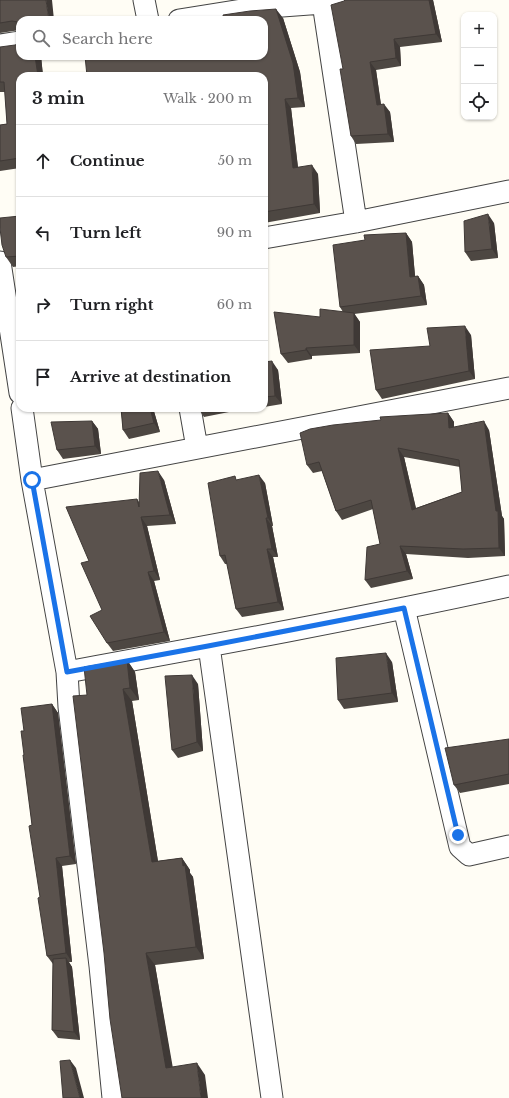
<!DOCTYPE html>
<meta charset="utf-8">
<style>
body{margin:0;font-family:"Libre Baskerville",serif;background:#f2f2f2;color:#202124}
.controls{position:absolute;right:12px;top:12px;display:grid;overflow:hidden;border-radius:8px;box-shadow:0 1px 3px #0004}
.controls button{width:36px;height:36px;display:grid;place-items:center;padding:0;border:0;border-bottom:1px solid #e0e0e0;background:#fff;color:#202124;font:20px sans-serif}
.stop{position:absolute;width:12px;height:12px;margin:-9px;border:3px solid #1a73e8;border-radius:50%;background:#fff}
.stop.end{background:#1a73e8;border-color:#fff;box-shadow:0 1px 4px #0008}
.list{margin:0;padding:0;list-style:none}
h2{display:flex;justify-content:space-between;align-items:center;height:52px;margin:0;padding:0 16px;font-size:17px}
h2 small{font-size:13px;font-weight:400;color:#757577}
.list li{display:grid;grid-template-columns:26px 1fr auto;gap:12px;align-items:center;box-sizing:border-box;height:72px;padding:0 16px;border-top:1px solid #e0e0e0}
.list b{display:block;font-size:15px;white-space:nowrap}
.list em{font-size:13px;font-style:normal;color:#757577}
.icon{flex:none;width:22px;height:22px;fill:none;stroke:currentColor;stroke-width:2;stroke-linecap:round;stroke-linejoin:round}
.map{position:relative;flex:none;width:509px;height:1098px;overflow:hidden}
.search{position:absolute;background:#fff;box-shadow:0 1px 3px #0004;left:16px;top:16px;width:252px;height:44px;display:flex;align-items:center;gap:10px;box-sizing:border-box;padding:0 14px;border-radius:12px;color:#757577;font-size:15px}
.panel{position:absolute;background:#fff;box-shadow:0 1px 3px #0004;left:16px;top:72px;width:252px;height:340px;border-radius:12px}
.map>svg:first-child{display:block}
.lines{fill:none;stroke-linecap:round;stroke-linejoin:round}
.minor-casing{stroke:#444;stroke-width:23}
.minor{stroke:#fff;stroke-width:21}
.wall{fill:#4d4742;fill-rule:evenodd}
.shaded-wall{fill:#3f3936}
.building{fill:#5a524d;stroke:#3f3936;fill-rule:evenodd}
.route{stroke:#1a73e8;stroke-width:5}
</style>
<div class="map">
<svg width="509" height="1098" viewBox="0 0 509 1098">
<rect width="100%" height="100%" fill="#fffdf5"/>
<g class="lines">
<g class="minor-casing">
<path id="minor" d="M 144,0 L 148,20
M 323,3 L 356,222
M 179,20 L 255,8 L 323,3 L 343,0
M 0,45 L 20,42
M 264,238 L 356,222 L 509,191
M 0,262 L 20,393
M 22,408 L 32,480 L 67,672 L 69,707 L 100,966 L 113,1098
M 190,408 L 197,448
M 32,480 L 509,388
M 404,608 L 460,847 L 469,855 L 509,846
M 209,646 L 272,1098
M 67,672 C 215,645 362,618 509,586"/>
</g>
<use href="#minor" class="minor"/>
</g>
<path class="wall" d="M 0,0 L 20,20 L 20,30 L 0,33 Z
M 345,0 L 433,0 L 442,42 L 400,47 L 401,66 L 376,70 L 381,104 L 390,112 L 394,142 L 356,144 L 351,136 L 343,69 L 344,1 Z
M 283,18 L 300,72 L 305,107 L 291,108 L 298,167 L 318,174 L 320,213 L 264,223 L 264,56 Z
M 0,47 L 20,56 L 41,56 L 43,76 L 20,76 L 20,168 L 0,171 L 0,125 L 7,124 L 5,92 L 0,92 Z
M 20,216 L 20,266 L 13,267 L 6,257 Z
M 494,223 L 498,258 L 471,261 L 465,252 Z
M 406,233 L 412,242 L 415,277 L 418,276 L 424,285 L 427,305 L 354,314 L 360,322 L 360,353 L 312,356 L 312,359 L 288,363 L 281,354 L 320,317 L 343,312 L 340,307 L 365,240 Z
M 471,335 L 475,379 L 382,399 L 376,390 L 430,346 Z
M 264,362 L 278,370 L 282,404 L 264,407 Z
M 121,408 L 153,408 L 160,432 L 129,439 L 123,430 Z
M 198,408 L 249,408 L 204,417 Z
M 448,413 L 454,422 L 454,427 L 489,430 L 502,516 L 504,519 L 505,556 L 468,558 L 406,554 L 413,579 L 371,588 L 365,580 L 380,544 L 373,509 L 342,520 L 336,511 L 322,471 L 313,473 L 307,465 ZM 404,457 L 460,467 L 462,492 L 416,508 Z
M 92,421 L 98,429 L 101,454 L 63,459 L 57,450 Z
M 164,480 L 176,524 L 147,526 L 160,580 L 154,581 L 170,641 L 113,651 L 107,643 L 102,610 L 89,561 L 137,499 L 139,502 Z
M 238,480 L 265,483 L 273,526 L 272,526 L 278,557 L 273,557 L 284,610 L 242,617 L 236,609 L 227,564 L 225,564 L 220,556 Z
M 127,660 L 135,672 L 139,700 L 132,701 L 158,861 L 182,858 L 190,870 L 190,873 L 193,877 L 204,959 L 155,965 L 172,1067 L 205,1075 L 122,1098 L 87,695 Z
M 392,662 L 398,702 L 344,709 L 338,700 Z
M 198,684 L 203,751 L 178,758 L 172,750 Z
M 52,704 L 58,713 L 76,864 L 62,866 L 72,962 L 69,962 L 72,967 L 80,1040 L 58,1038 L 52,1030 L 53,964 L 47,956 L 24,755 L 24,731 Z
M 509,739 L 509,784 L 460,793 L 454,785 Z"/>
<path class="shaded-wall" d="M 46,0 L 52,0 L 54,20 L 49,20 Z
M 429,0 L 433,0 L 442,42 L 436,34 Z
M 276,9 L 283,18 L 300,72 L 305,107 L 298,98 Z
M 394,39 L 400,47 L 401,66 L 396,58 Z
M 35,56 L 41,56 L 43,76 L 38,76 Z
M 370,62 L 376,70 L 382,113 L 377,105 Z
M 285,99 L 291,108 L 299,177 L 293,168 Z
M 384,104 L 390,112 L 394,142 L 388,134 Z
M 312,165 L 318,174 L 320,213 L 314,204 Z
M 488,214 L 494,223 L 498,258 L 492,249 Z
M 406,233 L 412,242 L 416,286 L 410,277 Z
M 418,276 L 424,285 L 427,305 L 421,296 Z
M 354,313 L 360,322 L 360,353 L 354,345 Z
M 465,326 L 471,335 L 475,379 L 469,371 Z
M 306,348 L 312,356 L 312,359 L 306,350 Z
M 272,361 L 278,370 L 282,404 L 275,396 Z
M 150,408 L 153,408 L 160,432 L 154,423 Z
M 448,413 L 454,422 L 454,436 L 449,428 Z
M 92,421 L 98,429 L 101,454 L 95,446 Z
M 484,421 L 489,430 L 502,516 L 504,519 L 505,556 L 499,548 L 496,511 Z
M 398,448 L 404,457 L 418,518 L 412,510 Z
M 158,471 L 164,480 L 176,524 L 170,515 Z
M 259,475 L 265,483 L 273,526 L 268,518 Z
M 141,517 L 147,526 L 160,580 L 154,571 Z
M 266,518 L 272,526 L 278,557 L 272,549 Z
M 400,546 L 406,554 L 413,579 L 407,571 Z
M 267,549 L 273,557 L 284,610 L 278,602 Z
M 148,572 L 154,581 L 170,641 L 164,632 Z
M 386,653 L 392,662 L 398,702 L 392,693 Z
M 127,660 L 135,672 L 139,700 L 130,688 Z
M 192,675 L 198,684 L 203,751 L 197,742 Z
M 123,689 L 132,701 L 160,874 L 152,862 Z
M 52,704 L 58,713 L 76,864 L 70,856 Z
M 56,858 L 62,866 L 72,962 L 66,953 Z
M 182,858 L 190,870 L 190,873 L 193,877 L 204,959 L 196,947 Z
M 146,953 L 155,965 L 175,1080 L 166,1068 Z
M 66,958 L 72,967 L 80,1040 L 74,1032 Z
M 70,1060 L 76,1068 L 84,1098 L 80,1098 Z
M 197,1063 L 205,1075 L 208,1098 L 201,1098 Z"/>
<path class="building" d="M 0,0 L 46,0 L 49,20 L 20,20 L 20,23 L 18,22 L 12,21 L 0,23 Z
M 345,0 L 429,0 L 436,34 L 394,39 L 396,58 L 370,62 L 377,105 L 384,104 L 388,134 L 351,136 L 340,69 L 343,69 L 331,5 L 344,1 Z
M 276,9 L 293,63 L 298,98 L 285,99 L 293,168 L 312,165 L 314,204 L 264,212 L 264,76 L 87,76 L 85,56 L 264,56 L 264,20 L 224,20 L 223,15 L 250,11 Z
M 20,43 L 20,56 L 35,56 L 38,76 L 20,76 L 20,158 L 0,161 L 0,125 L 7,124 L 4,82 L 0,82 L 0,47 L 15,45 Z
M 488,214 L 492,249 L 465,252 L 464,221 Z
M 20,216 L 20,256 L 6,257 L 2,245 L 0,228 L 0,218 Z
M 406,233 L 410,277 L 418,276 L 421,296 L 340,307 L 333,245 L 365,240 L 364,235 Z
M 320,309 L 354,313 L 354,345 L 306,348 L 306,350 L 281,354 L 274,312 L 320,317 Z
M 465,326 L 469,371 L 376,390 L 370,350 L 430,346 L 427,328 Z
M 272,361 L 275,396 L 264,397 L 264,362 Z
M 121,408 L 150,408 L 154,423 L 123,430 Z
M 448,413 L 449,428 L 484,421 L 496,511 L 498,511 L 499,548 L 463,549 L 400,546 L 407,571 L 365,580 L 367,547 L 380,544 L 371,500 L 336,511 L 319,462 L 307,465 L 300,433 L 310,429 L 333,425 L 381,420 L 380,417 ZM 398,448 L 459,460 L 462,492 L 412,510 Z
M 92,421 L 95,446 L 57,450 L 51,422 Z
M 158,471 L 170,515 L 141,517 L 154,571 L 148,572 L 164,632 L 107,643 L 90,616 L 102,610 L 81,563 L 89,561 L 66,507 L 137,499 L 139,507 L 140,473 Z
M 259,475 L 268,518 L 266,518 L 272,549 L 267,549 L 278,602 L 236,609 L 225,555 L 220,556 L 208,483 L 235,476 L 236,480 Z
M 386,653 L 392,693 L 338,700 L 336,658 Z
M 127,660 L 130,688 L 123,689 L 152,862 L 182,858 L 183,866 L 185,865 L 196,947 L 146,953 L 166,1068 L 197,1063 L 201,1098 L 122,1098 L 110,1019 L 104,953 L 73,696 L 87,695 L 84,667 Z
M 192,675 L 197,742 L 172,750 L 165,676 Z
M 52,704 L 70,856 L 56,858 L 66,953 L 47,956 L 38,898 L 40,897 L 29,826 L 32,825 L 23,755 L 24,755 L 21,731 L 24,731 L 21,708 Z
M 509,739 L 509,774 L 454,785 L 445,748 Z
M 66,958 L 74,1032 L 52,1030 L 53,959 Z
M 70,1060 L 80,1098 L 63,1098 L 60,1061 Z"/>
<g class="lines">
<path class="route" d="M 32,480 L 67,672 L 208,646 L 404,608 L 458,835"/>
</g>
</svg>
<div class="controls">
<button>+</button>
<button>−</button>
<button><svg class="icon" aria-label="locate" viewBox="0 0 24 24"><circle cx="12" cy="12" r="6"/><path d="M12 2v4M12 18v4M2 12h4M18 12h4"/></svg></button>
</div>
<div class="stop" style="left:32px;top:480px"></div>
<div class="stop end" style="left:458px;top:835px"></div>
<div class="search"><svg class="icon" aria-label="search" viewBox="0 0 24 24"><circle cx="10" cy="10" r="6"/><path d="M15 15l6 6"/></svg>Search here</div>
<section class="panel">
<h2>3 min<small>Walk · 200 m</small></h2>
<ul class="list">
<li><svg class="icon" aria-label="ahead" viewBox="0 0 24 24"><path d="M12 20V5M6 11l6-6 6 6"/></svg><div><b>Continue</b></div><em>50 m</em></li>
<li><svg class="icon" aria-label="left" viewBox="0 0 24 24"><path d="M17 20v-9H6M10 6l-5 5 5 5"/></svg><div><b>Turn left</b></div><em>90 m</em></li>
<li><svg class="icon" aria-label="right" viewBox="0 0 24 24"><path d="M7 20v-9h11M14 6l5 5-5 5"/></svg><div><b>Turn right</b></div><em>60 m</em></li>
<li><svg class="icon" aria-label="arrive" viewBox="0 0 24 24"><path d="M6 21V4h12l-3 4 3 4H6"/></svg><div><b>Arrive at destination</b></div></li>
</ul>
</section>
</div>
